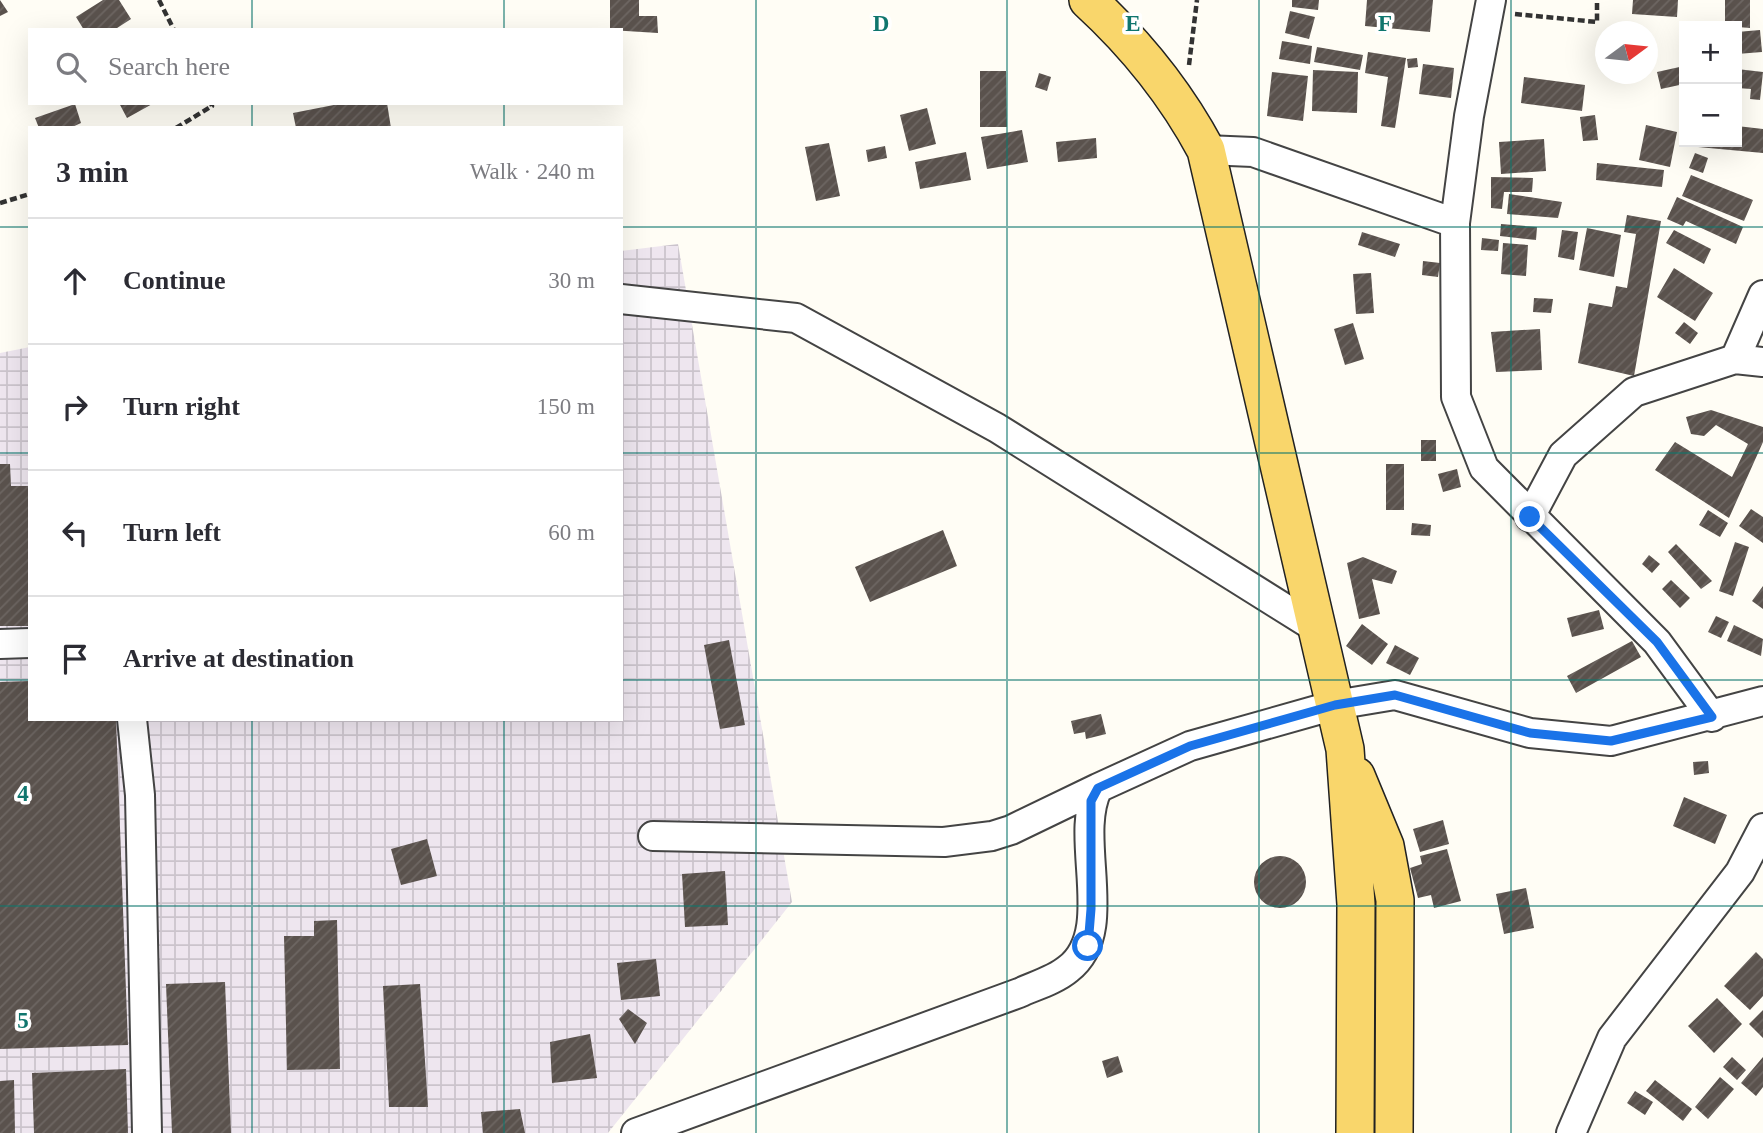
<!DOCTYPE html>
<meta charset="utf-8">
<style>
body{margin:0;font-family:"Times New Roman",serif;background:#f7f7f7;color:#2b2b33}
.controls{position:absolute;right:21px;top:21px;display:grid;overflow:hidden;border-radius:0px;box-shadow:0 7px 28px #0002}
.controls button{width:63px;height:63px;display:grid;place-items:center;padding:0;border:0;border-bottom:2px solid #e1e1e2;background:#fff;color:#2b2b33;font:35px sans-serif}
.compass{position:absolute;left:1595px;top:21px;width:63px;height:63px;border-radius:50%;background:#fff;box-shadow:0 7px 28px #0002;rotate:75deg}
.stop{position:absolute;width:21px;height:21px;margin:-16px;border:5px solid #1a73e8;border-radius:50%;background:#fff}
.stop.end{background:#1a73e8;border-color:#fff;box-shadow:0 2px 7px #0008}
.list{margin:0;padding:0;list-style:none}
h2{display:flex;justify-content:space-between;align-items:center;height:91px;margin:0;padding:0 28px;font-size:30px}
h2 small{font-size:23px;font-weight:400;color:#7c7c81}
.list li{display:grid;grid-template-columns:46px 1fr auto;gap:21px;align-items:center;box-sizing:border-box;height:126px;padding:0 28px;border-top:2px solid #e1e1e2}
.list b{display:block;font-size:26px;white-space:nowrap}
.list em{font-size:23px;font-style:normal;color:#7c7c81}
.icon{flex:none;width:38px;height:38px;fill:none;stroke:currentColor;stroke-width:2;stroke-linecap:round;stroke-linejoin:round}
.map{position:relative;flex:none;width:1763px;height:1133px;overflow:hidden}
.search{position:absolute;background:#fff;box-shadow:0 7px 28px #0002;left:28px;top:28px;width:595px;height:77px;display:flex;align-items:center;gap:18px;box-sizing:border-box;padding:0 24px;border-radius:0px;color:#7c7c81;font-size:26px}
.panel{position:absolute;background:#fff;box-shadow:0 7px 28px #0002;left:28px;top:126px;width:595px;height:595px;border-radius:0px}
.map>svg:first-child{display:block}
.industrial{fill:url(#industrial-grid)}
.building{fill:url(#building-hatch)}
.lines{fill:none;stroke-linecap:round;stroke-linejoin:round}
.minor-casing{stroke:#444;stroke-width:32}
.major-casing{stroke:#222;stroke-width:40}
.path{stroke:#333;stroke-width:4.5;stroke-dasharray:7 3.5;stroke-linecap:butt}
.minor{stroke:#fff;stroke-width:28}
.major{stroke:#f9d66b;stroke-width:37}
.route{stroke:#1a73e8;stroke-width:9}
.grid{fill:none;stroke:#0f766e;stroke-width:2;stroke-opacity:0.55}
.grid-label{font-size:23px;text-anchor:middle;font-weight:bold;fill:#0f766e;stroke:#fff;stroke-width:7;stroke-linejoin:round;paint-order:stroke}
</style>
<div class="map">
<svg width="1763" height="1133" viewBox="0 0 1763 1133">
<defs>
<pattern id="industrial-grid" width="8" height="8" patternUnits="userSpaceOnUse" patternTransform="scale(1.75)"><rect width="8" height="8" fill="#eee6ef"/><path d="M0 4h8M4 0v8" fill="none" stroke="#cbc4cc"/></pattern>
<pattern id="building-hatch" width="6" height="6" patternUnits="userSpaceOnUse" patternTransform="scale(1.75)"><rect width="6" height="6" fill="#5a524d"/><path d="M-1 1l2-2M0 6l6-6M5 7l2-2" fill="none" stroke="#6d6662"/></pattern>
</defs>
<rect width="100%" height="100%" fill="#fffdf5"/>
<path class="industrial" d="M 678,244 L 792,902 L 608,1133 L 0,1133 L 0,353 L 30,347 L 30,719 L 621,719 L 621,251 Z"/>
<path class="building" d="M 0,0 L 8,12 L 0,16 Z
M 103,0 L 119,0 L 131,19 L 114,30 L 84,30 L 76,17 Z
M 610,0 L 639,0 L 639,16 L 657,16 L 658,33 L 610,30 Z
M 1292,0 L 1319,0 L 1318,10 L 1292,7 Z
M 1367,0 L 1433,0 L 1430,32 L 1365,26 Z
M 1633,0 L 1678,0 L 1677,17 L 1632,14 Z
M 1725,0 L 1750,0 L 1750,28 L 1725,26 Z
M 1290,11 L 1315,17 L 1309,39 L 1285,33 Z
M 1760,30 L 1762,52 L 1737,54 L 1737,32 Z
M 1282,41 L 1312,46 L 1310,64 L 1279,59 Z
M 1317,47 L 1363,55 L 1360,70 L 1314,62 Z
M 1368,52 L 1406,58 L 1395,128 L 1381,126 L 1388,77 L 1365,73 Z
M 1417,58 L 1418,67 L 1408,68 L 1407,59 Z
M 1423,64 L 1454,68 L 1451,98 L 1419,94 Z
M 1684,66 L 1684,84 L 1661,89 L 1657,72 Z
M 1737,69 L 1763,72 L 1760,100 L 1750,99 L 1751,89 L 1737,88 Z
M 1313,70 L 1358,72 L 1357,113 L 1312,111 Z
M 980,71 L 1006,71 L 1007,127 L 980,127 Z
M 1272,72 L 1308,76 L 1303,121 L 1267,116 Z
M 1039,73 L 1051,77 L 1047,91 L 1035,87 Z
M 1524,77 L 1585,85 L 1582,111 L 1521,103 Z
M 119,103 L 154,103 L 127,118 Z
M 344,103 L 387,103 L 391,128 L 296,128 L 293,113 Z
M 75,104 L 81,123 L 70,128 L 39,128 L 35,118 Z
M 927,108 L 936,144 L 909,151 L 900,115 Z
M 1595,115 L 1598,140 L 1583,141 L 1580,117 Z
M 1646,125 L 1677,132 L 1670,167 L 1639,160 Z
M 1737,126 L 1763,129 L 1763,153 L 1698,147 L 1699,142 L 1737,142 Z
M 1022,130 L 1028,162 L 987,169 L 981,137 Z
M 1096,138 L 1097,158 L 1058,162 L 1056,142 Z
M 1544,139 L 1546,171 L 1501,174 L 1499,142 Z
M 829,143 L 840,196 L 816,201 L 805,147 Z
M 885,146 L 887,158 L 868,162 L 866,150 Z
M 966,152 L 971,180 L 920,189 L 915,162 Z
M 1695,153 L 1708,158 L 1703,173 L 1689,168 Z
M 1597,163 L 1664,170 L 1662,187 L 1596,180 Z
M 1691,175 L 1753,200 L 1744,221 L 1682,196 Z
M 1491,177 L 1533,178 L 1532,192 L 1504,192 L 1502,209 L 1491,208 Z
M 1509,194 L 1562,202 L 1558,218 L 1507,214 Z
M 1677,197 L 1743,227 L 1736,244 L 1686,221 L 1683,226 L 1667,219 Z
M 1627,215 L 1661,221 L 1634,376 L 1578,363 L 1589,303 L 1612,307 L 1616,286 L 1627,288 L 1636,234 L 1624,232 Z
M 1501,224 L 1537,227 L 1536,240 L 1500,236 Z
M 1587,228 L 1621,235 L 1614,277 L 1579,270 Z
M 1562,230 L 1578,232 L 1574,260 L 1558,257 Z
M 1674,230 L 1711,249 L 1704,264 L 1666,243 Z
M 1362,232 L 1400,244 L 1395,257 L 1358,245 Z
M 1482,238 L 1499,240 L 1498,251 L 1481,250 Z
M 1503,243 L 1528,245 L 1526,276 L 1501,274 Z
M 1423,261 L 1440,263 L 1438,277 L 1422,275 Z
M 1674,268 L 1713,293 L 1695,321 L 1657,297 Z
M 1371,273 L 1374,313 L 1356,314 L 1353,274 Z
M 1534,298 L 1553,299 L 1551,313 L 1533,312 Z
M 1684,322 L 1698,333 L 1690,344 L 1675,333 Z
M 1353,323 L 1364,359 L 1345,365 L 1334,329 Z
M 1540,329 L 1542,370 L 1496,372 L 1491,332 Z
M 1711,410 L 1763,427 L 1763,442 L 1729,518 L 1655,470 L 1675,442 L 1732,477 L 1748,444 L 1716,425 L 1704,436 L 1691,434 L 1686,417 Z
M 1421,440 L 1436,440 L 1436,461 L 1421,461 Z
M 0,464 L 10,464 L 11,486 L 30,486 L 30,626 L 0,626 Z
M 1386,464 L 1404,464 L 1404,510 L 1386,510 Z
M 1457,469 L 1461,487 L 1443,492 L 1438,474 Z
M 1751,509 L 1763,517 L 1763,543 L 1739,526 Z
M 1708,510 L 1728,523 L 1720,537 L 1699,525 Z
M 1412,523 L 1431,525 L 1430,536 L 1411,535 Z
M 943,530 L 957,566 L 870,602 L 855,567 Z
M 1735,542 L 1749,547 L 1733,596 L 1719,591 Z
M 1676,544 L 1712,581 L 1701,589 L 1668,552 Z
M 1649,555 L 1660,564 L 1652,573 L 1642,564 Z
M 1363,557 L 1397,571 L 1392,584 L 1372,579 L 1380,614 L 1359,619 L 1347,563 Z
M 1671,580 L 1690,598 L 1680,608 L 1662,589 Z
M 1763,586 L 1763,609 L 1752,601 Z
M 1599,610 L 1604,629 L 1572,637 L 1567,618 Z
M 1716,616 L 1729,622 L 1721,638 L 1708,632 Z
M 1362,624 L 1388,644 L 1372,665 L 1346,646 Z
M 1734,625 L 1763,639 L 1761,656 L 1727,641 Z
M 729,640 L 745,725 L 720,729 L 704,645 Z
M 1632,641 L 1641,657 L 1576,693 L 1567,676 Z
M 1395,645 L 1419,658 L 1410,675 L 1386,663 Z
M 30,681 L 30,719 L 116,719 L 128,1045 L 0,1049 L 0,682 Z
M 1101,714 L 1106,734 L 1086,739 L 1085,732 L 1074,734 L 1071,721 Z
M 1708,761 L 1709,773 L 1694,775 L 1693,762 Z
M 1684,797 L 1727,815 L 1715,844 L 1673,826 Z
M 1443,820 L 1449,844 L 1420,852 L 1413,829 Z
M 427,839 L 437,876 L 401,885 L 391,849 Z
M 1447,849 L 1461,901 L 1434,908 L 1431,895 L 1418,898 L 1410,868 L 1422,864 L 1420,856 Z
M1254 882a26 26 0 1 1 52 0a26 26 0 1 1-52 0Z
M 725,871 L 728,925 L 685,927 L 682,874 Z
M 1526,888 L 1534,928 L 1504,934 L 1496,894 Z
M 337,920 L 340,1069 L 287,1070 L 284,936 L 314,936 L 314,921 Z
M 1756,952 L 1763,959 L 1763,996 L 1750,1010 L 1724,986 Z
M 656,959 L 660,996 L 621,1000 L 617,963 Z
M 225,982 L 231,1133 L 172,1133 L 166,984 Z
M 420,984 L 428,1107 L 389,1107 L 383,986 Z
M 1717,998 L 1742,1024 L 1714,1053 L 1688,1026 Z
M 628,1009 L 647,1023 L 635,1044 L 619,1019 Z
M 1763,1010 L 1763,1038 L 1749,1024 Z
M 590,1034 L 597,1078 L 552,1083 L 550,1042 Z
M 1118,1056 L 1123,1072 L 1107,1078 L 1102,1061 Z
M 1732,1057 L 1746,1070 L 1737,1080 L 1723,1067 Z
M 1763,1057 L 1763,1087 L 1756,1096 L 1741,1083 Z
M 126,1069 L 128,1133 L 34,1133 L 32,1073 Z
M 1720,1077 L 1734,1089 L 1708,1119 L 1695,1107 Z
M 14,1080 L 15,1133 L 0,1133 L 0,1081 Z
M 1655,1080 L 1692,1109 L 1683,1121 L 1646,1091 Z
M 1635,1091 L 1653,1102 L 1645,1115 L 1627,1103 Z
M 520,1109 L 525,1133 L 483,1133 L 481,1112 Z"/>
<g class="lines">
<g class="minor-casing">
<path id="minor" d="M 1491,0 L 1469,116 L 1455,223 L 1456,397 L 1484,468 L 1657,642 L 1712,717
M 1206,150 L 1253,152 L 1455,223
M 621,299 L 796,318 L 997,428 L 1316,628
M 1735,359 L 1763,362
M 1530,517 L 1563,455 L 1634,392 L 1735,359 L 1763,295
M 0,644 L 30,643
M 132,719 L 140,795 L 147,1133
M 653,836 L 944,842 L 992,836 L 1011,830 L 1098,788
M 636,1133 L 1019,993 C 1034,986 1055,980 1068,969 C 1118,931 1072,838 1098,788 L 1190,746 L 1335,705 L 1395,695 L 1530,733 L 1611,741 L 1763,701
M 1571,1133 L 1612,1038 L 1740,872 L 1763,828"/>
</g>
<g class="major-casing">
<path id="major" d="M 1088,0 C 1136,44 1175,92 1206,150 L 1345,749 L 1356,904 L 1355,1133
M 1356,776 L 1385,846 L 1395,900 L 1394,1133"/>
</g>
<path class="path" d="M 159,0 L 174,30
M 1515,14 L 1597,22 L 1597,0
M 1189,65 L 1197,0
M 176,128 L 212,106 L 211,103
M 0,203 L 30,194"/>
<use href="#minor" class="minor"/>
<use href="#major" class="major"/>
</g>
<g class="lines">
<path class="route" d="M 1088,946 L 1091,909 L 1091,801 L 1098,788 L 1190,746 L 1335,705 L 1395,695 L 1530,733 L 1611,741 L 1712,717 L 1657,642 L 1530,517"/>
</g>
<path class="grid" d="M 252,0 L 252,30M 504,0 L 504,30M 756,0 L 756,1133M 1007,0 L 1007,1133M 1259,0 L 1259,1133M 1511,0 L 1511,1133M 252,103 L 252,128M 504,103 L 504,128M 0,227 L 30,227M 621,227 L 1763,227M 0,453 L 30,453M 621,453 L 1763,453M 0,680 L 30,680M 621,680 L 1763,680M 252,719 L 252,1133M 504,719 L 504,1133M 0,906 L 1763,906"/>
<g class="grid-label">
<text x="881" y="31">D</text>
<text x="1133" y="31">E</text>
<text x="1385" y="31">F</text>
<text x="23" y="801">4</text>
<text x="23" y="1028">5</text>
</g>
</svg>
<div class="controls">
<button>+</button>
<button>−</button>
</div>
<svg class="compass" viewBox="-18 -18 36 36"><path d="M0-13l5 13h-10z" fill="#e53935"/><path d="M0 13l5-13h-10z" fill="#7c7c81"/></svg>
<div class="stop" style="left:1088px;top:946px"></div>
<div class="stop end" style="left:1530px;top:517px"></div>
<div class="search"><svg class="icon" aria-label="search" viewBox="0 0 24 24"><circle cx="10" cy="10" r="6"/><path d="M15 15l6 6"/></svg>Search here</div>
<section class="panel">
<h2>3 min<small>Walk · 240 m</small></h2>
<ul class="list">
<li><svg class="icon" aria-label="ahead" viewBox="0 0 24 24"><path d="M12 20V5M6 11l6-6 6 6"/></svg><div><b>Continue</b></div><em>30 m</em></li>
<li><svg class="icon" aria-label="right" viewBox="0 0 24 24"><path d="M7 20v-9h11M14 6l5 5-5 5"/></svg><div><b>Turn right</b></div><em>150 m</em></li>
<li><svg class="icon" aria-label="left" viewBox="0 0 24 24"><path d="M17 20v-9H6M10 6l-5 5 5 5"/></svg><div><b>Turn left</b></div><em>60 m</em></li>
<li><svg class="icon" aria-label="arrive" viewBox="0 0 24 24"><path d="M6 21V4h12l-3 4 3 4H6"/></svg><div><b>Arrive at destination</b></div></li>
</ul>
</section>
</div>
